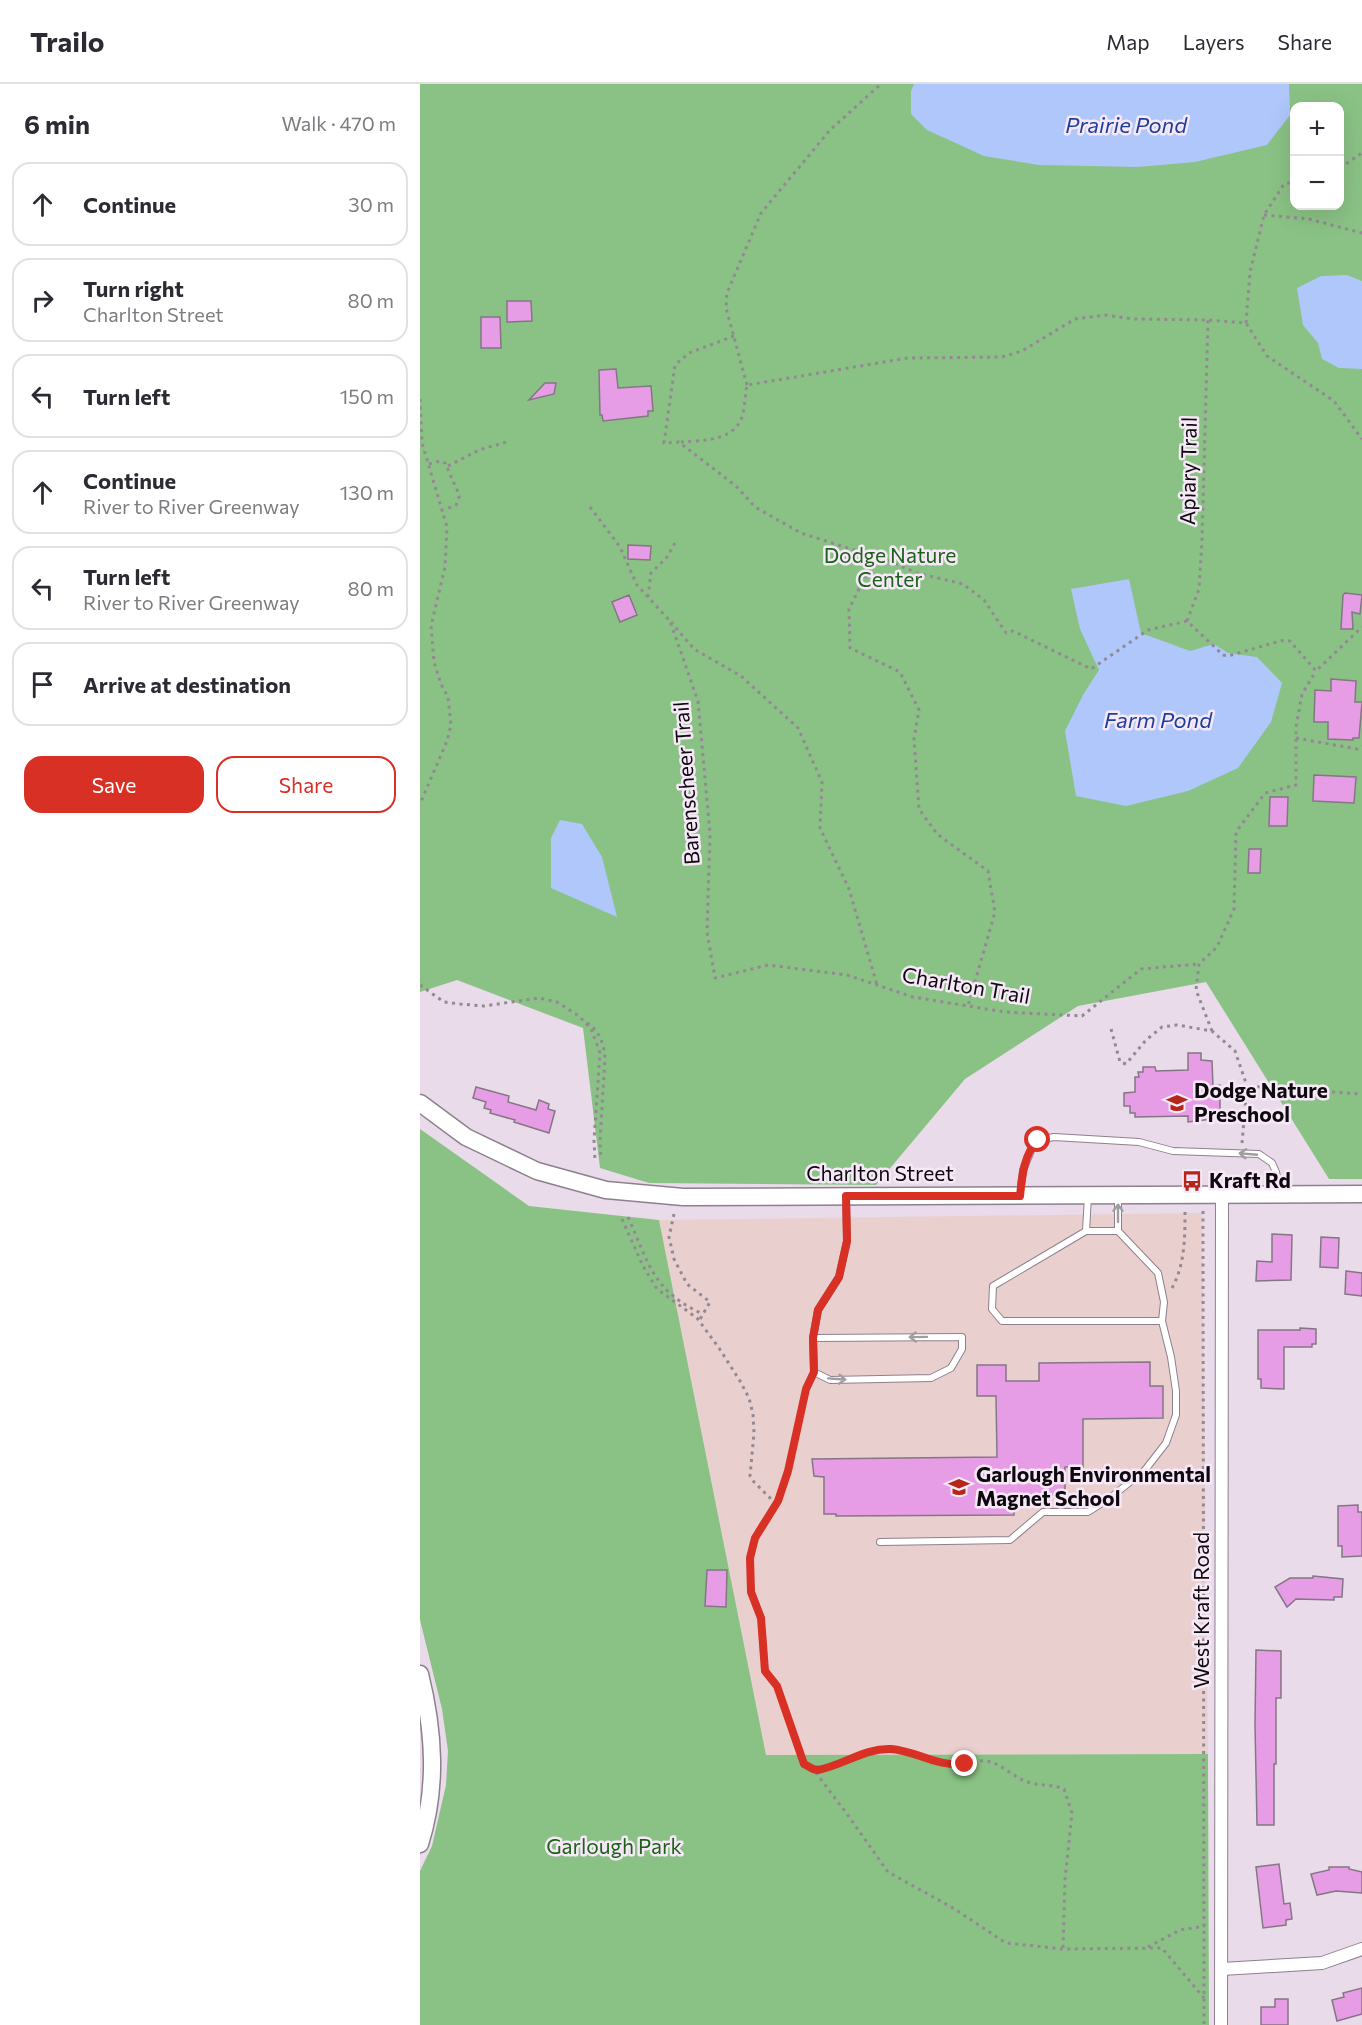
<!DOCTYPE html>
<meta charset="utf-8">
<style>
body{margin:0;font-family:Commissioner,sans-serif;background:#f2f2f3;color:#2b2b33}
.controls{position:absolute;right:18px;top:18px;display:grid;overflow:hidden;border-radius:12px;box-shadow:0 6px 24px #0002}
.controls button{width:54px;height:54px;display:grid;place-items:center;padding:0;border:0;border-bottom:2px solid #e1e1e2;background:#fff;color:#2b2b33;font:30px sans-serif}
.stop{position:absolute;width:18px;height:18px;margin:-14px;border:4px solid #d93025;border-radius:50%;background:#fff}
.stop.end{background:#d93025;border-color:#fff;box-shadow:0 2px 6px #0008}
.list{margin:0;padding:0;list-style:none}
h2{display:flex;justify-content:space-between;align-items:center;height:78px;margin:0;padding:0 24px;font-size:26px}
h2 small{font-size:20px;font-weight:400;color:#7c7c81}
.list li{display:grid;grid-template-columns:39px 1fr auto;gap:18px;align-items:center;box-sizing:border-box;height:84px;margin:0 12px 12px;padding:0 12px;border:2px solid #e1e1e2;border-radius:18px}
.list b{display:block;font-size:22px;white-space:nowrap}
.list p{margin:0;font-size:20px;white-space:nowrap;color:#7c7c81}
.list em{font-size:20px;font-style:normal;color:#7c7c81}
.actions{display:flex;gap:12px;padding:18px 24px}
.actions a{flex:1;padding:14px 0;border:2px solid #d93025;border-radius:18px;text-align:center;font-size:21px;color:#d93025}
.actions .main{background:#d93025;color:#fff}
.icon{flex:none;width:33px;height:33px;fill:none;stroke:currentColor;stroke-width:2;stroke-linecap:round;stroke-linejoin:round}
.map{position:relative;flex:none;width:942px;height:1941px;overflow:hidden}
header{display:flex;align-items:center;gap:36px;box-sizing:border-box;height:84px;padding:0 30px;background:#fff;border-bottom:2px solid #e1e1e2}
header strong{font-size:28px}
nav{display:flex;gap:33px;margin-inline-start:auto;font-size:21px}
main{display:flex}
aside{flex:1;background:#fff}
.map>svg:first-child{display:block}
.education{fill:#eacfcf}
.green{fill:#8ac285;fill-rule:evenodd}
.water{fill:#afc7fb}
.building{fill:#e79de6;stroke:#847783;stroke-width:1.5}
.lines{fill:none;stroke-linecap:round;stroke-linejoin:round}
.service-casing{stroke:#8d808d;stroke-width:8}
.minor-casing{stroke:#8d808d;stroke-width:14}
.tertiary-casing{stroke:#8d808d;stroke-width:19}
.path{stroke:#938993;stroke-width:3;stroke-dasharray:3 4.5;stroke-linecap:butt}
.service{stroke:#fff;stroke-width:6}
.minor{stroke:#fff;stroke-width:12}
.tertiary{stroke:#fff;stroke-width:16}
.oneway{stroke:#9f9d9f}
.route{stroke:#d93025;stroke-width:8}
.labels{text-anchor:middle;stroke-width:5;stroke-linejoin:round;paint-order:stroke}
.street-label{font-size:21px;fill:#0e090e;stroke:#f6e8f7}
.park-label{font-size:21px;fill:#1a6218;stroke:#f6e8f7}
.poi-label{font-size:21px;font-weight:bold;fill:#0e090e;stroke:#f6e8f7;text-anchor:start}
.water-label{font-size:22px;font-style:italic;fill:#1c3f9d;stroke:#f6e8f7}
</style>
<header>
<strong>Trailo</strong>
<nav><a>Map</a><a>Layers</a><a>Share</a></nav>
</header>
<main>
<aside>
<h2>6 min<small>Walk · 470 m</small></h2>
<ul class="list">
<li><svg class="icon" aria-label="ahead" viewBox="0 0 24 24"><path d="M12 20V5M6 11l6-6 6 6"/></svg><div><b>Continue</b></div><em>30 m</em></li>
<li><svg class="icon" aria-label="right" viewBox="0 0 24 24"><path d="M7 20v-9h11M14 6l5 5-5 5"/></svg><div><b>Turn right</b><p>Charlton Street</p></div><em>80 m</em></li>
<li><svg class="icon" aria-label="left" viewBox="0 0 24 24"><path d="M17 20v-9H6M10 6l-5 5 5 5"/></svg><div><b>Turn left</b></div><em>150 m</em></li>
<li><svg class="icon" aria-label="ahead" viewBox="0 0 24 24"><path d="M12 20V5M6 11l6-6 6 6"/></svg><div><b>Continue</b><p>River to River Greenway</p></div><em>130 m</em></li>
<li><svg class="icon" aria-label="left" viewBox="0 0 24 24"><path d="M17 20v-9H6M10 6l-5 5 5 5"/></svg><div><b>Turn left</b><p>River to River Greenway</p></div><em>80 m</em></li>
<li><svg class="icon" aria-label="arrive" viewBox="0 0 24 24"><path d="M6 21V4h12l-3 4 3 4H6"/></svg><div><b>Arrive at destination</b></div></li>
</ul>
<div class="actions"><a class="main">Save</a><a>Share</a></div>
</aside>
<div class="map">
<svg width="942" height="1941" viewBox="0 0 942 1941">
<rect width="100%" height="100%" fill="#e9dbe9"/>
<path class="education" d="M 782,1129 L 788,1670 L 346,1671 L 239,1136 Z"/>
<path class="green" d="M 0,0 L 942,0 L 942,1095 L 909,1095 L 786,898 L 658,922 L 545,995 L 456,1101 L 229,1099 L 180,1084 L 163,944 L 37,896 L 0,908 ZM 874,22 L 920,22 L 920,122 L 874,122 Z
M 0,1045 L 109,1122 L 239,1136 L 346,1671 L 788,1670 L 789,1941 L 0,1941 L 0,1787 L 12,1762 L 26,1701 L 28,1667 L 22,1625 L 0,1536 Z"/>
<path class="water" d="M 494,0 L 869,0 L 870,31 L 847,61 L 775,78 L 718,83 L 619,81 L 564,72 L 507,46 L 491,30 L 491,7 Z
M 927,191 L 942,197 L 942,285 L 919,284 L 902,275 L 898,259 L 883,241 L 877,204 L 901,192 Z
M 709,495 L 721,549 L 770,567 L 794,560 L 808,569 L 837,573 L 862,599 L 851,638 L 818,684 L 768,707 L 706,722 L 656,712 L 645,647 L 663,611 L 679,586 L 660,545 L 651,505 Z
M 140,736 L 162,740 L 182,773 L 197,833 L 131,804 L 131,754 Z"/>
<path class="building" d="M 87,217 L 111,217 L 112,237 L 87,238 Z
M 61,233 L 80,233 L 81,264 L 61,264 Z
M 196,285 L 198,304 L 231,302 L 233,327 L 228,327 L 228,332 L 183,337 L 182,331 L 180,331 L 179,286 Z
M 125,299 L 136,299 L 134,310 L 109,316 Z
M 208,461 L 231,462 L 230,476 L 208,475 Z
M 925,509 L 942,511 L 940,530 L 932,528 L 933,545 L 921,545 L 923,511 Z
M 209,511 L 217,531 L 200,538 L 192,518 Z
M 911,595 L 936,597 L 935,618 L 942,618 L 939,654 L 933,654 L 933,656 L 908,655 L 908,638 L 894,638 L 895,606 L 911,607 Z
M 894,691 L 936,693 L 934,719 L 893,717 Z
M 850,713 L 868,713 L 867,742 L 849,742 Z
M 829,765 L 841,765 L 840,789 L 828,789 Z
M 768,969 L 781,969 L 781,976 L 792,977 L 793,1002 L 800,1001 L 800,1034 L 768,1038 L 768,1032 L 715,1033 L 715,1029 L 710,1029 L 710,1022 L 704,1022 L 704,1009 L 715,1008 L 715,993 L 719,993 L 718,988 L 723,988 L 723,983 L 735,983 L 736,987 L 768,986 Z
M 56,1003 L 89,1012 L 88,1018 L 116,1026 L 119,1016 L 129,1020 L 128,1025 L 135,1027 L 129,1049 L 94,1038 L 95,1036 L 70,1029 L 71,1026 L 64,1024 L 66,1018 L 53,1014 Z
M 852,1150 L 872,1151 L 871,1196 L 836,1197 L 837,1177 L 852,1178 Z
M 901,1153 L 919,1154 L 918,1184 L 900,1183 Z
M 926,1187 L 942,1189 L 942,1212 L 925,1210 Z
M 880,1244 L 896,1245 L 896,1260 L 892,1260 L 892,1263 L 864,1263 L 864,1305 L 841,1304 L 841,1295 L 838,1295 L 838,1246 L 880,1246 Z
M 730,1278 L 730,1302 L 743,1302 L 743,1334 L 663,1335 L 663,1383 L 645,1383 L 645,1411 L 594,1411 L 594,1431 L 416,1432 L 416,1430 L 404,1430 L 404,1393 L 394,1392 L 392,1375 L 577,1373 L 576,1312 L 557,1312 L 557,1281 L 586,1281 L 586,1297 L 619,1297 L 619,1279 Z
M 938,1421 L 938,1428 L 942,1428 L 942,1472 L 922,1473 L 922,1462 L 918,1462 L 918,1422 Z
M 287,1486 L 307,1486 L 306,1523 L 285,1522 Z
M 893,1492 L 923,1495 L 922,1513 L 914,1513 L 914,1516 L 876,1515 L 867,1523 L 855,1503 L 870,1494 L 893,1494 Z
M 836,1566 L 861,1567 L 861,1614 L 856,1614 L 856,1680 L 854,1680 L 854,1741 L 837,1741 L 835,1641 Z
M 859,1780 L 864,1820 L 870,1819 L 872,1835 L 866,1836 L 866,1841 L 843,1844 L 836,1783 Z
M 909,1783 L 929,1783 L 929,1785 L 942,1788 L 942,1809 L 916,1807 L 897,1811 L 891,1790 L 909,1786 Z
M 942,1904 L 942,1930 L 917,1937 L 912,1916 L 924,1913 L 923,1909 Z
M 855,1915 L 868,1915 L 868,1941 L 841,1941 L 841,1923 L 855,1923 Z"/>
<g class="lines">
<g class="service-casing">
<path id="service" d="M 600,1110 L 603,1086 L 613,1062 L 618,1056 L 634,1053 L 719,1058 L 753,1067 L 839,1070 L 852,1079 L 856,1088 L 860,1109
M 698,1113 L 698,1147 L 738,1189 L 744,1218 L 742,1237 L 582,1237 L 572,1225 L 573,1202 L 666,1147 L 698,1147
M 666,1147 L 668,1112
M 393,1254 L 542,1253 L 542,1265 L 531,1284 L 511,1294 L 410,1296 L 394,1288 L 393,1254 L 398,1226 L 419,1193 L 427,1157 L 426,1113
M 460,1458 L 590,1456 L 623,1428 L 668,1428 L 690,1414 L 725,1386 L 746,1359 L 756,1331 L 756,1307 L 751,1273 L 742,1237"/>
</g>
<g class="minor-casing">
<path id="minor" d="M 802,1885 L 902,1879 L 942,1865
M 801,1941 L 802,1110"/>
</g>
<g class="tertiary-casing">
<path id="tertiary" d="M 0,1019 L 46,1053 L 117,1087 L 186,1106 L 263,1113 L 942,1110
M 0,1590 C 14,1647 18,1703 0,1760"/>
</g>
<path class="path" d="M 920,84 L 942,69
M 844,131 L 889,135 L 942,149
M 826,239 L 830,188 L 844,131 L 864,100 L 874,98
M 314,252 L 269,269 L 255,281 L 244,359 L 259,358 L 317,403 L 335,423 L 381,449 L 440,468 L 456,471 L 497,489 L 543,500 L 564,516 L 586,549 L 593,547 L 671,585 L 728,546 L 767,537 L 803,571 L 808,572 L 864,556 L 870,557 L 896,587 L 942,543
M 327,301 L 306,224 L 307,209 L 341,129 L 410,46 L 461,0
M 0,315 L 2,359 L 27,443 L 25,483 L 11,542 L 14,578 L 21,600 L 28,613 L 31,641 L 27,657 L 0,720
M 261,358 C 282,356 313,358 322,333 C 325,323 325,311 327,301 L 488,274 L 582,273 L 602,267 L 655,235 L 685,231 L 713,235 L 788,236 L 826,239 L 847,272 L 914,317 L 942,355
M 9,380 L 20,377 L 25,379 L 38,408 L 39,413 L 36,421 L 24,426
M 28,382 L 59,366 L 90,357
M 170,423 L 200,463 L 217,501 L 250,537 L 278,617 L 290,749 L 287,848 L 295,894 L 348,881 L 427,891 L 493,913 L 585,928 L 662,932 L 721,885 L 779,880
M 456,471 L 429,525 L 430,564 L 480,588 L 499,626 L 494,655 L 499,725 L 517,750 L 568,787 L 575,828 L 548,922
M 228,513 L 231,489 L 247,473 L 256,457
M 767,537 L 779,505 L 782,456 L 788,236
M 251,538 L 274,565 L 321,592 L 378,644 L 402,698 L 400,744 L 429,805 L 457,901
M 876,654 L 937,665 L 942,662
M 0,901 L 24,918 L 40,920 L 64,922 L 119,914 L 137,918 L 156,930 L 165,938 L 172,947 L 180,969 L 174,1056 L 175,1077
M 167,939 C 179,946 184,960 185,974 L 180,1057 L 181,1074
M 691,945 L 700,978 L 706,980 L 726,956 L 742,943 L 757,941 L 792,947 L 815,967 L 827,1002
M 792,947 L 776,906 L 779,880 L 797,863 L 814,825 L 816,748 L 845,709 L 876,701 L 876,643 L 882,610 L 896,587
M 822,1059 L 827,1002 L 942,1010
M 783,1127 L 784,1941
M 254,1130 L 249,1153 L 254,1175 L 267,1200 L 290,1218 L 279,1237
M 208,1133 C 229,1179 232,1207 283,1230
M 202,1135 L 223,1182 L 237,1205 L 277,1234 L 299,1264 L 320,1297 L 329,1314 L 333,1330 L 334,1349 L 330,1392 L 334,1398 L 355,1419
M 752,1204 C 765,1180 765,1154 765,1127
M 390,1297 L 358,1417 L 335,1454 L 330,1474 L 329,1493 L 331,1508 L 341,1534 L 345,1587 L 357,1602 L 384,1680 L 393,1685 L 427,1730 L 468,1788 L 533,1824 L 586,1859 L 643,1865 L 742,1864 L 784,1914
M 393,1685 C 411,1687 437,1668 459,1666 C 485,1663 506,1680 531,1681 C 543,1682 555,1675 567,1677 C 582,1680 594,1694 608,1698 C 620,1702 632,1700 644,1705 L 652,1729 L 645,1795 L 643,1865
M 728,1863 L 760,1846 L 785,1842"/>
<use href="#service" class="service"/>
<use href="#minor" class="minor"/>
<use href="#tertiary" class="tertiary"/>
</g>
<defs><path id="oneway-shaft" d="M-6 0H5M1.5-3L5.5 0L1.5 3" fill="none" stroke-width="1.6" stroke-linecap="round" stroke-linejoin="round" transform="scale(1.5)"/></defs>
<g class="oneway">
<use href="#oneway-shaft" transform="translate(828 1070) rotate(-175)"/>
<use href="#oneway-shaft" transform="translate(698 1129) rotate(-90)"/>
<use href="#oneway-shaft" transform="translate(498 1253) rotate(179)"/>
<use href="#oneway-shaft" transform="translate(417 1295) rotate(4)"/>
</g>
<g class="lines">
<path class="route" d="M 545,1680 C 516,1683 497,1667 471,1665 C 444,1664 424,1681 398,1686 L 393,1685 L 384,1680 L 357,1602 L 345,1587 L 341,1534 L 331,1508 L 330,1474 L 335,1454 L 358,1417 L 368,1387 L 386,1305 L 394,1288 L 393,1254 L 398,1226 L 419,1193 L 427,1157 L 426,1112 L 600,1112 C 602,1092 604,1070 618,1056"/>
</g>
<defs>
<g id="school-bare" transform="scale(1.62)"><path d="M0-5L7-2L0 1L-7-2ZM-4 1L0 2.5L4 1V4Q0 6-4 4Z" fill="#b4251a" stroke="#f6e8f7" stroke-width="2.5" paint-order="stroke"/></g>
<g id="bus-bare" transform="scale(1.62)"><path d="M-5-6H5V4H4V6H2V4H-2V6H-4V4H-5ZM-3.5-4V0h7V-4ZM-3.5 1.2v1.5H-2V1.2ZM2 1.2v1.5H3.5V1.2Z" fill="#b4251a" stroke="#f6e8f7" stroke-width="2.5" paint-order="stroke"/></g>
</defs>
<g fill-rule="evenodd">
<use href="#school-bare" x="757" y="1019"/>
<use href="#bus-bare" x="772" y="1097"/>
<use href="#school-bare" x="539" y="1403"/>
</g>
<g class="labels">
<g class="street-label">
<text transform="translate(769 387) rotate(-89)" y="7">Apiary Trail</text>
<text transform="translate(267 699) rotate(-94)" y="7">Barenscheer Trail</text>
<text transform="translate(546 902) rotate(10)" y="7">Charlton Trail</text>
<text x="460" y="1097">Charlton Street</text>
<text transform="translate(782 1526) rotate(-90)" y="7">West Kraft Road</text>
</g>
<g class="park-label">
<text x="470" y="479">Dodge Nature<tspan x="470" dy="24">Center</tspan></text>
<text x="194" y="1770">Garlough Park</text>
</g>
<g class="poi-label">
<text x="774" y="1014">Dodge Nature<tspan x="774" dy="24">Preschool</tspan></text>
<text x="789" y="1104">Kraft Rd</text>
<text x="556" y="1398">Garlough Environmental<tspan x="556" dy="24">Magnet School</tspan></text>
</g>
<g class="water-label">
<text x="706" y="49">Prairie Pond</text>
<text x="738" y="644">Farm Pond</text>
</g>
</g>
</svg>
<div class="controls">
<button>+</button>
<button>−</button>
</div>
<div class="stop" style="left:618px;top:1056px"></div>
<div class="stop end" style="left:545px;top:1680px"></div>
</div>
</main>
